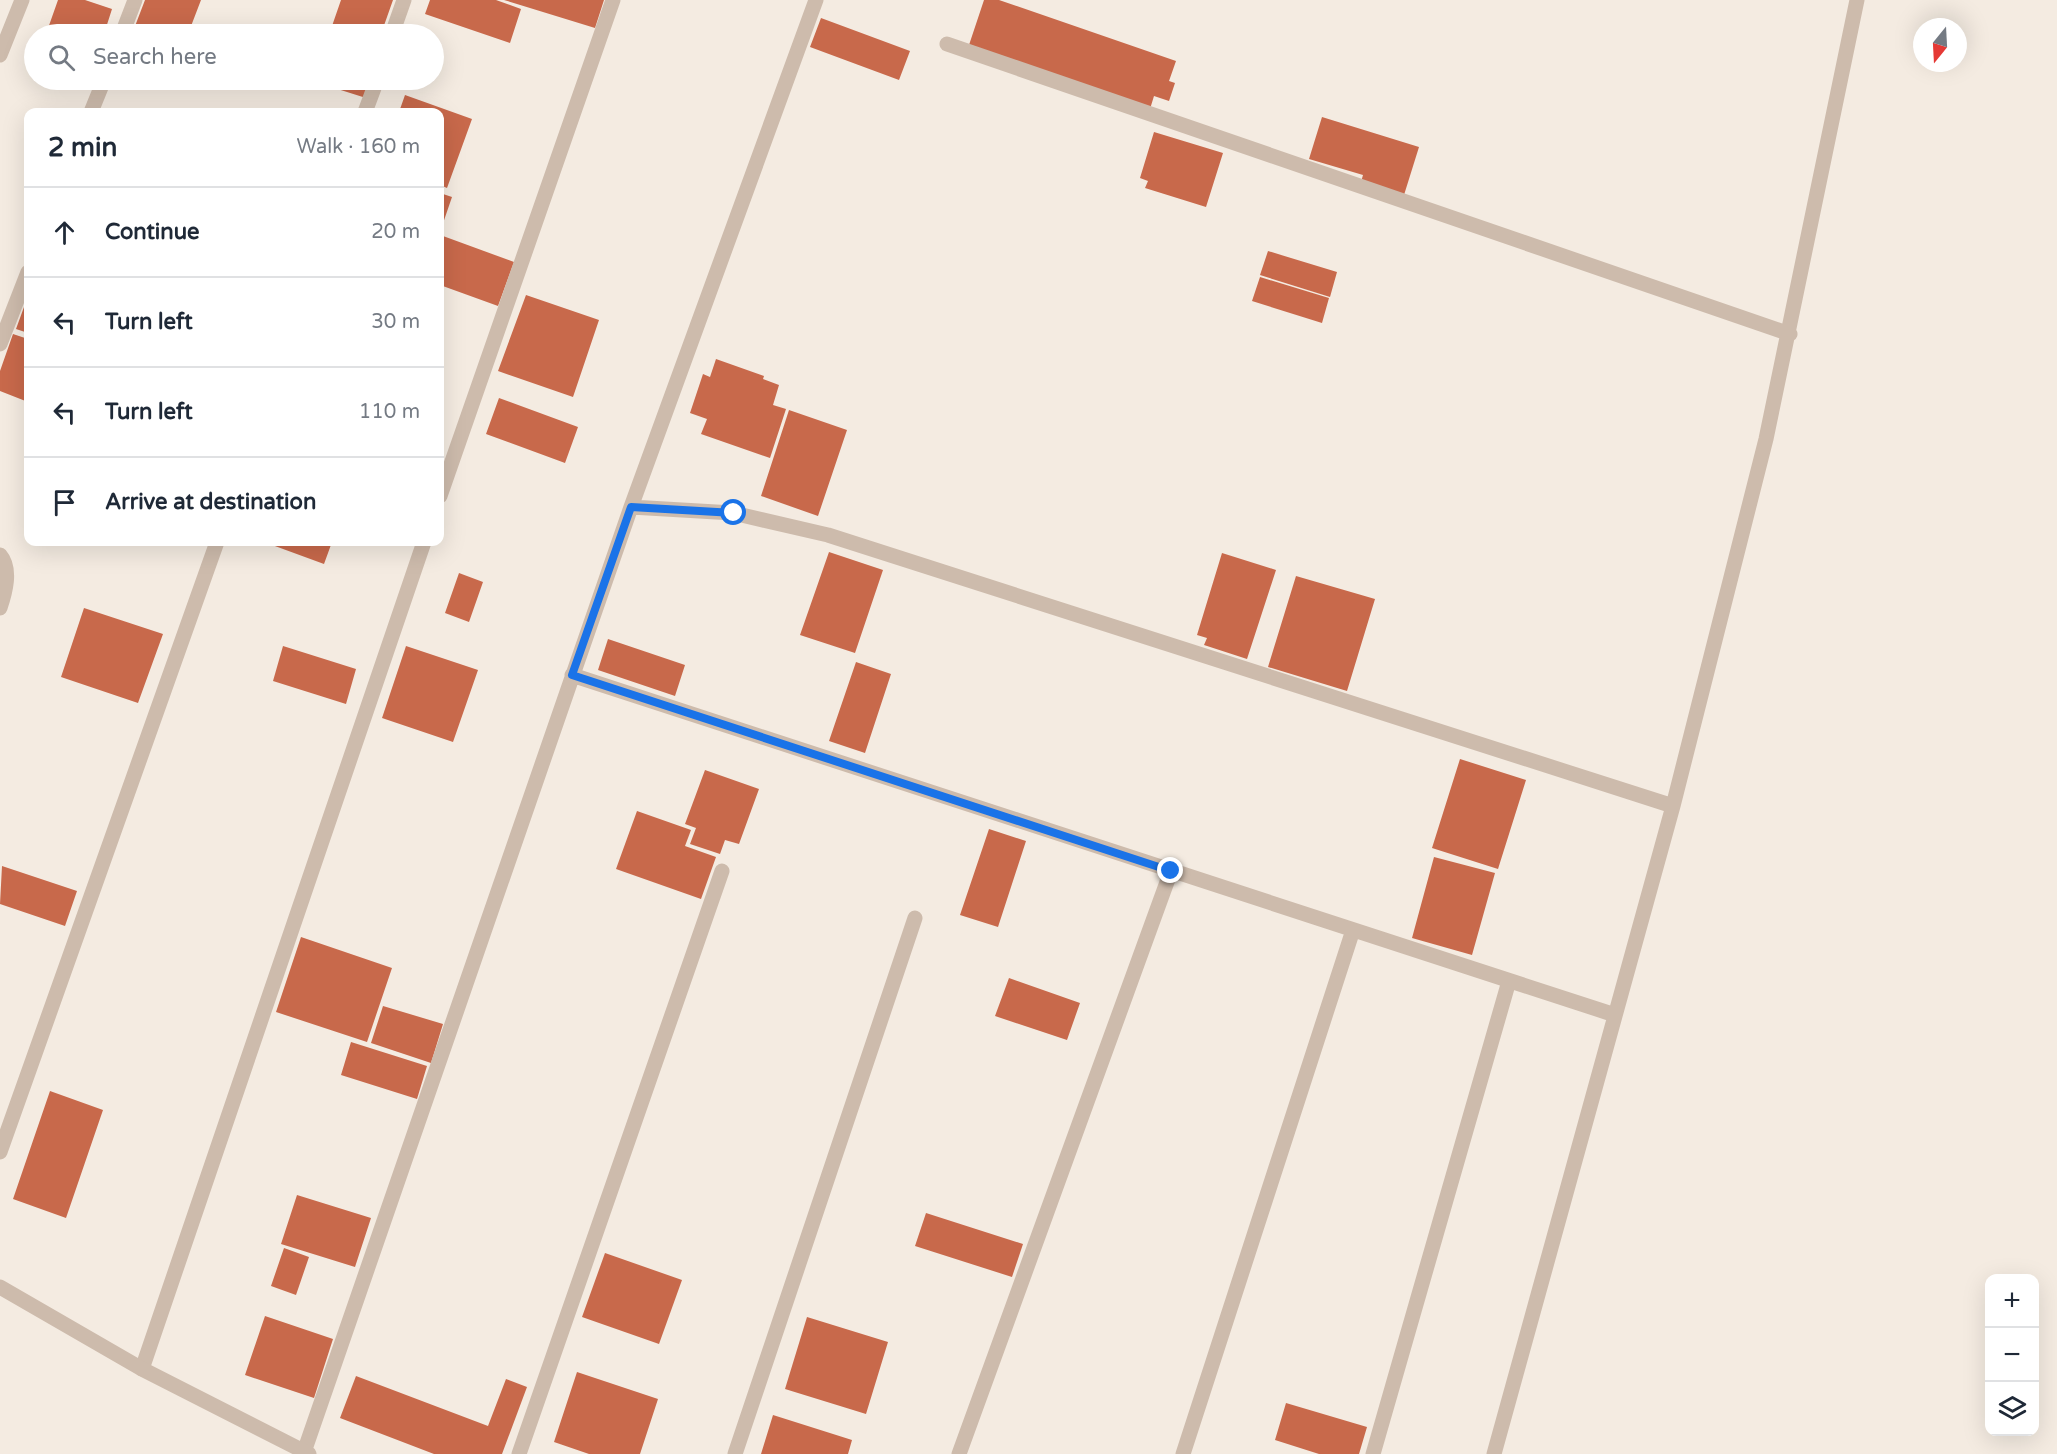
<!DOCTYPE html>
<meta charset="utf-8">
<style>
body{margin:0;font-family:"Varela Round",sans-serif;background:#f6f6f7;color:#1f2937}
.controls{position:absolute;right:18px;bottom:18px;display:grid;overflow:hidden;border-radius:12px;box-shadow:0 6px 24px #0002}
.controls button{width:54px;height:54px;display:grid;place-items:center;padding:0;border:0;border-bottom:2px solid #e0e1e3;background:#fff;color:#1f2937;font:30px sans-serif}
.compass{position:absolute;left:1913px;top:18px;width:54px;height:54px;border-radius:50%;background:#fff;box-shadow:0 6px 24px #0002;rotate:198deg}
.stop{position:absolute;width:18px;height:18px;margin:-14px;border:4px solid #1a73e8;border-radius:50%;background:#fff}
.stop.end{background:#1a73e8;border-color:#fff;box-shadow:0 2px 6px #0008}
.list{margin:0;padding:0;list-style:none}
h2{display:flex;justify-content:space-between;align-items:center;height:78px;margin:0;padding:0 24px;font-size:26px}
h2 small{font-size:20px;font-weight:400;color:#747a83}
.list li{display:grid;grid-template-columns:39px 1fr auto;gap:18px;align-items:center;box-sizing:border-box;height:90px;padding:0 24px;border-top:2px solid #e0e1e3}
.list b{display:block;font-size:22px;white-space:nowrap}
.list em{font-size:20px;font-style:normal;color:#747a83}
.icon{flex:none;width:33px;height:33px;fill:none;stroke:currentColor;stroke-width:2;stroke-linecap:round;stroke-linejoin:round}
.map{position:relative;flex:none;width:2057px;height:1454px;overflow:hidden}
.search{position:absolute;background:#fff;box-shadow:0 6px 24px #0002;left:24px;top:24px;width:420px;height:66px;display:flex;align-items:center;gap:15px;box-sizing:border-box;padding:0 21px;border-radius:33px;color:#747a83;font-size:22px}
.panel{position:absolute;background:#fff;box-shadow:0 6px 24px #0002;left:24px;top:108px;width:420px;height:438px;border-radius:12px}
.map>svg:first-child{display:block}
.building{fill:#c8694b}
.lines{fill:none;stroke-linecap:round;stroke-linejoin:round}
.minor{stroke:#cdbbac;stroke-width:15}
.tertiary{stroke:#cdbbac;stroke-width:15}
.route{stroke:#1a73e8;stroke-width:8}
</style>
<div class="map">
<svg width="2057" height="1454" viewBox="0 0 2057 1454">
<rect width="100%" height="100%" fill="#f4ebe1"/>
<path class="building" d="M 58,0 L 85,0 L 112,9 L 104,34 L 46,34 Z
M 145,0 L 201,0 L 188,34 L 132,34 Z
M 341,0 L 393,0 L 381,34 L 356,34 L 332,26 Z
M 430,0 L 496,0 L 521,9 L 510,43 L 425,14 Z
M 504,0 L 604,0 L 595,28 Z
M 984,0 L 999,0 L 1176,61 L 1169,81 L 1175,83 L 1169,101 L 1154,96 L 1150,109 L 968,48 Z
M 821,18 L 910,51 L 899,80 L 810,47 Z
M 309,80 L 371,80 L 366,98 Z
M 405,95 L 472,119 L 447,188 L 440,185 L 440,112 L 399,112 Z
M 1322,117 L 1419,147 L 1404,195 L 1361,182 L 1363,175 L 1309,159 Z
M 1154,132 L 1223,153 L 1206,207 L 1145,188 L 1148,181 L 1140,178 Z
M 440,193 L 452,197 L 440,232 Z
M 443,236 L 514,262 L 498,306 L 440,285 L 440,245 Z
M 1268,251 L 1337,272 L 1330,297 L 1260,275 Z
M 1260,277 L 1329,298 L 1322,323 L 1252,301 Z
M 526,295 L 599,320 L 573,397 L 498,371 Z
M 28,296 L 28,333 L 16,329 Z
M 13,334 L 28,339 L 28,402 L 0,391 L 0,371 Z
M 716,359 L 764,376 L 763,379 L 779,385 L 773,405 L 786,409 L 770,458 L 701,434 L 707,419 L 690,413 L 703,374 L 710,377 Z
M 499,398 L 578,427 L 565,463 L 486,434 Z
M 789,410 L 847,430 L 818,516 L 761,496 Z
M 264,542 L 332,542 L 324,564 Z
M 829,552 L 883,570 L 855,653 L 800,635 Z
M 1222,553 L 1276,570 L 1247,659 L 1204,645 L 1207,638 L 1197,635 Z
M 459,573 L 483,582 L 469,622 L 445,613 Z
M 1296,576 L 1375,599 L 1347,691 L 1268,667 Z
M 84,608 L 163,634 L 138,703 L 61,677 Z
M 608,639 L 685,665 L 675,696 L 598,670 Z
M 283,646 L 356,669 L 346,704 L 273,681 Z
M 406,646 L 478,670 L 453,742 L 382,718 Z
M 856,662 L 891,674 L 865,753 L 829,741 Z
M 1460,759 L 1526,780 L 1498,869 L 1432,848 Z
M 705,770 L 759,789 L 739,844 L 725,840 L 720,854 L 690,844 L 696,828 L 685,824 Z
M 637,811 L 691,830 L 685,846 L 716,857 L 701,899 L 616,869 Z
M 989,829 L 1026,841 L 998,927 L 960,915 Z
M 1434,857 L 1495,873 L 1472,955 L 1412,938 Z
M 2,866 L 77,891 L 65,926 L 0,904 Z
M 301,937 L 392,968 L 367,1042 L 276,1012 Z
M 1009,978 L 1080,1003 L 1067,1040 L 995,1016 Z
M 383,1006 L 443,1024 L 431,1063 L 371,1043 Z
M 351,1042 L 427,1066 L 417,1099 L 341,1075 Z
M 50,1091 L 103,1110 L 66,1218 L 13,1199 Z
M 297,1195 L 371,1218 L 355,1267 L 281,1244 Z
M 926,1213 L 1023,1244 L 1012,1277 L 915,1246 Z
M 284,1248 L 309,1257 L 296,1295 L 271,1286 Z
M 605,1253 L 682,1280 L 659,1344 L 582,1317 Z
M 265,1316 L 333,1339 L 314,1398 L 245,1375 Z
M 807,1317 L 888,1342 L 866,1414 L 785,1389 Z
M 577,1372 L 658,1399 L 640,1454 L 589,1454 L 554,1442 Z
M 356,1376 L 488,1426 L 506,1379 L 527,1387 L 502,1454 L 434,1454 L 340,1418 Z
M 1286,1403 L 1367,1427 L 1359,1454 L 1319,1454 L 1275,1440 Z
M 773,1415 L 852,1440 L 848,1454 L 761,1454 Z"/>
<g class="lines">
<path class="minor" d="M 122,34 L 135,0
M 392,34 L 404,0
M 947,44 L 1790,334
M 0,55 L 22,0
M 91,112 L 104,80
M 365,112 L 377,80
M 0,344 L 28,272
M 440,496 L 613,0
M 631,507 L 733,513 L 828,535 L 1673,806
M 0,555 C 12,569 5,593 0,608
M 572,675 L 1615,1015
M 0,1152 L 217,542
M 142,1369 L 424,542
M 304,1452 L 631,507 L 816,0
M 519,1454 L 722,871
M 735,1454 L 915,918
M 959,1454 L 1171,871
M 1183,1454 L 1353,930
M 1373,1454 L 1509,981
M 1494,1454 L 1673,806 L 1766,439 L 1857,0"/>
<path class="tertiary" d="M 0,1287 L 142,1369 L 309,1454"/>
</g>
<g class="lines">
<path class="route" d="M 734,513 L 631,507 L 572,675 L 1171,871"/>
</g>
</svg>
<div class="controls">
<button>+</button>
<button>−</button>
<button><svg class="icon" aria-label="layers" viewBox="0 0 24 24"><path d="M12 4l9 5-9 5-9-5zM3 14l9 5 9-5"/></svg></button>
</div>
<svg class="compass" viewBox="-18 -18 36 36"><path d="M0-13l5 13h-10z" fill="#e53935"/><path d="M0 13l5-13h-10z" fill="#747a83"/></svg>
<div class="stop" style="left:734px;top:513px"></div>
<div class="stop end" style="left:1171px;top:871px"></div>
<div class="search"><svg class="icon" aria-label="search" viewBox="0 0 24 24"><circle cx="10" cy="10" r="6"/><path d="M15 15l6 6"/></svg>Search here</div>
<section class="panel">
<h2>2 min<small>Walk · 160 m</small></h2>
<ul class="list">
<li><svg class="icon" aria-label="ahead" viewBox="0 0 24 24"><path d="M12 20V5M6 11l6-6 6 6"/></svg><div><b>Continue</b></div><em>20 m</em></li>
<li><svg class="icon" aria-label="left" viewBox="0 0 24 24"><path d="M17 20v-9H6M10 6l-5 5 5 5"/></svg><div><b>Turn left</b></div><em>30 m</em></li>
<li><svg class="icon" aria-label="left" viewBox="0 0 24 24"><path d="M17 20v-9H6M10 6l-5 5 5 5"/></svg><div><b>Turn left</b></div><em>110 m</em></li>
<li><svg class="icon" aria-label="arrive" viewBox="0 0 24 24"><path d="M6 21V4h12l-3 4 3 4H6"/></svg><div><b>Arrive at destination</b></div></li>
</ul>
</section>
</div>
